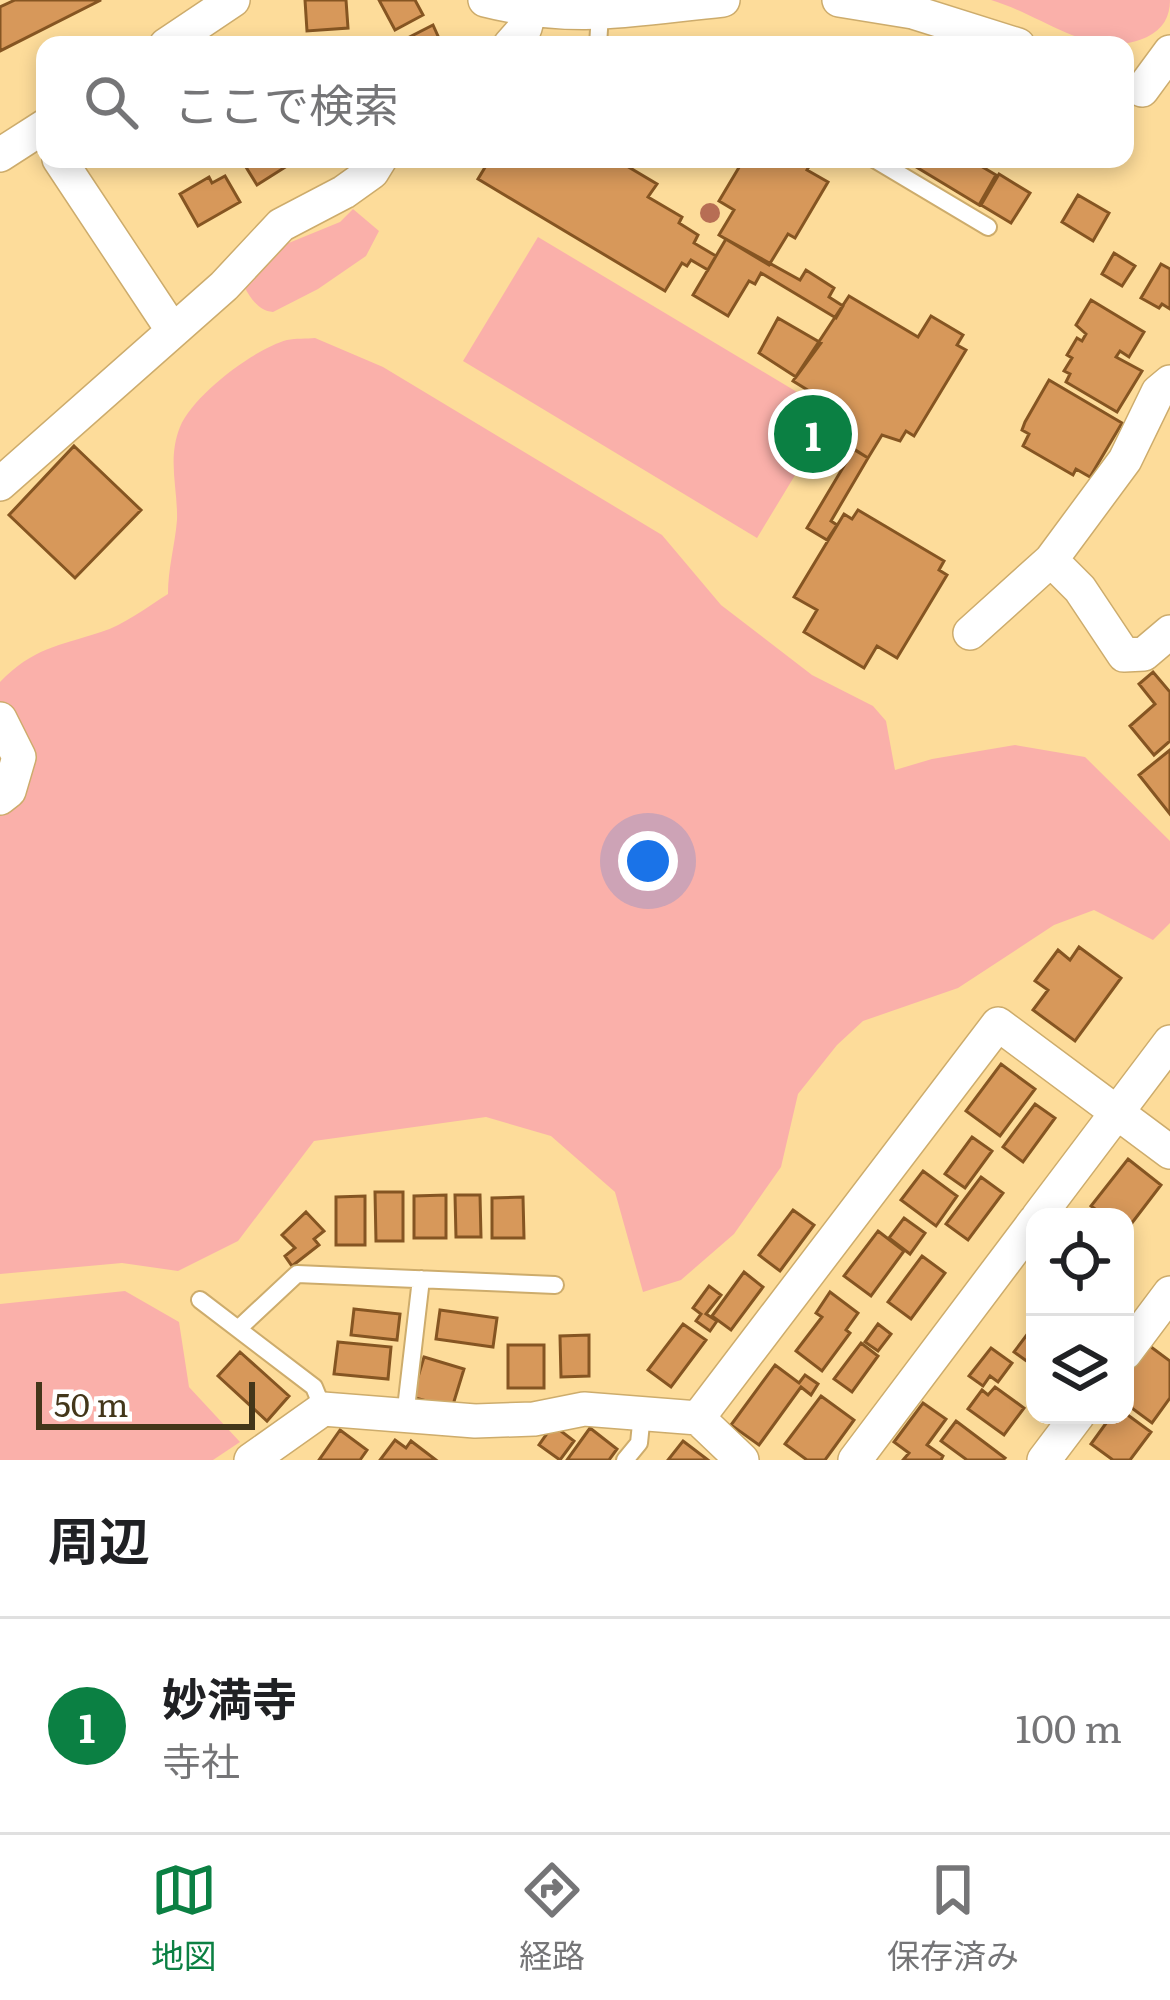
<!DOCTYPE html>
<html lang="ja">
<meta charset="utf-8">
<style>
body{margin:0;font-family:Literata,"Noto Sans JP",serif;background:#f2f2f2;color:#202124}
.controls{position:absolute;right:36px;bottom:36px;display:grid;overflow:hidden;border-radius:24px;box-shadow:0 6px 18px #0003}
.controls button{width:108px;height:108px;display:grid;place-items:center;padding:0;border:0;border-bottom:3px solid #e0e0e0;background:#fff;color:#202124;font:60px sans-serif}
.scale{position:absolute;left:36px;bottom:30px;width:219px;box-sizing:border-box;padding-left:12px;border:6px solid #43361a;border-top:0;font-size:33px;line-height:42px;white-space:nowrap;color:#43361a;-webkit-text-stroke:9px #fff;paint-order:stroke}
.you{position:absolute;left:648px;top:861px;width:42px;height:42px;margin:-30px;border:9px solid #fff;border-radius:50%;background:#1a73e8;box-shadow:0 0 0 18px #1a73e833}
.badge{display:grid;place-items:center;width:78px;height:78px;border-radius:50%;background:#0b8043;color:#fff;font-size:39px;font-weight:700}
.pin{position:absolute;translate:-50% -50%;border:6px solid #fff;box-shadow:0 3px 12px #0006}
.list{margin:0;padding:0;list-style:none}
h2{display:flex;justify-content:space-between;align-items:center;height:156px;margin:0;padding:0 48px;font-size:51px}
h2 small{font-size:39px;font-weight:400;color:#757577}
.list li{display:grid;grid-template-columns:78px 1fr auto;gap:36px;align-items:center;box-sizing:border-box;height:216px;padding:0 48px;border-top:3px solid #e0e0e0}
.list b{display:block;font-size:45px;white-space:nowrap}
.list p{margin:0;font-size:39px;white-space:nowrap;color:#757577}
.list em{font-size:39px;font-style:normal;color:#757577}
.icon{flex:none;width:66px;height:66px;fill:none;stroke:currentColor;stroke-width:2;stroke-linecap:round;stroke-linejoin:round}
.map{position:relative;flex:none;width:1170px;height:1460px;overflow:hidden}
.search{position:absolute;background:#fff;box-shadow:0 6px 18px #0003;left:36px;right:36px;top:36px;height:132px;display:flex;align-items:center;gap:30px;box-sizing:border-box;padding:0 42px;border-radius:24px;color:#757577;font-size:45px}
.sheet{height:372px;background:#fff}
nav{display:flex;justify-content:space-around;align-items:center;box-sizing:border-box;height:168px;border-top:3px solid #e0e0e0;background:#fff;font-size:33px;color:#757577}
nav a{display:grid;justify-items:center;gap:6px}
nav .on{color:#0b8043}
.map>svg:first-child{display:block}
.green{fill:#fab0aa}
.building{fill:#d7985a;stroke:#855522;stroke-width:3}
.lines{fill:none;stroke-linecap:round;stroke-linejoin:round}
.lane-casing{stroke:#cdac6c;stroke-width:20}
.street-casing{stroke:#cdac6c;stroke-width:36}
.lane{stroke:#fff;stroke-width:16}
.street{stroke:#fff;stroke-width:33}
.tree{fill:#b76e54}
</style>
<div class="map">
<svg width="1170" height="1460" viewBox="0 0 1170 1460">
<rect width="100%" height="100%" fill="#fddc9a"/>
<path class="green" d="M 991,0 L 1170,0 C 1170,17 1163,29 1147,37 C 1093,62 1045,16 991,0 Z
M 353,209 L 379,231 L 366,256 L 318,289 L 273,312 C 259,311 250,298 244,286 L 274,249 L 340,222 Z
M 538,237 L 822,407 L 796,450 L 806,457 L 757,538 L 463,361 Z
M 315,338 L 383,367 L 662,535 L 721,605 L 812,675 L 873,706 L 886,721 L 895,770 L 932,759 L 1015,745 L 1085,757 L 1170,841 L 1170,923 L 1153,940 L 1094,910 L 1054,925 L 958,988 L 863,1021 L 837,1045 L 798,1094 L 781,1167 L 734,1234 L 681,1280 L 643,1292 L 615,1192 L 551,1136 L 486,1117 L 314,1141 L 238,1241 L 178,1271 L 122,1263 L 0,1274 L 0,682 C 33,648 58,646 101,632 C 124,625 147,607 168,594 C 168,568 175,545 177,520 C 178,489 167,459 180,427 C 193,395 254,349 287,340 C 296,338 307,339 315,338 Z
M 125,1291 L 179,1322 L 189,1387 L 240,1442 L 213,1460 L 0,1460 L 0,1304 Z"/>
<path class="building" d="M 15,0 L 101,0 L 0,51 L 0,7 Z
M 305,0 L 346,0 L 348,28 L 307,31 Z
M 379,0 L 415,0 L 423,15 L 395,30 Z
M 433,25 L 442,45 L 399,45 L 398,43 Z
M 241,159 L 298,159 L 257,185 Z
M 490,159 L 570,159 L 582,166 L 586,160 L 596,166 L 600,159 L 615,159 L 657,184 L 648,197 L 682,217 L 679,223 L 698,235 L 694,243 L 716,256 L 708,270 L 691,260 L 687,266 L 682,263 L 665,291 L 478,179 Z
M 744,159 L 804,159 L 811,163 L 807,170 L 828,182 L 795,238 L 788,234 L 769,265 L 719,235 L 734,210 L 719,201 Z
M 903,159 L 969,159 L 996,175 L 979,205 Z
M 999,174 L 1030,193 L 1011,223 L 981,205 Z
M 225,176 L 240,202 L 198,226 L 180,194 L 209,177 L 212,183 Z
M 1078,195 L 1109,213 L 1093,241 L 1062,222 Z
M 726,239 L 800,280 L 806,270 L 834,288 L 829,297 L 843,306 L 836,318 L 761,273 L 755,284 L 749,281 L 728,316 L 693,295 Z
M 1114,253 L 1135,266 L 1122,286 L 1102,274 Z
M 1161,264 L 1170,269 L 1170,309 L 1162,304 L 1159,308 L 1141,298 Z
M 849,296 L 918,337 L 931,316 L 963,335 L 957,345 L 966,350 L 914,436 L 906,431 L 900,441 L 882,435 L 868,458 L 818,428 L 832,405 L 793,381 Z
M 1091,300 L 1144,332 L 1129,357 L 1120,351 L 1116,357 L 1142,371 L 1117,412 L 1066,382 L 1070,374 L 1064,371 L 1072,358 L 1067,355 L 1077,338 L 1082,341 L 1086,334 L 1076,325 Z
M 778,318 L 821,343 L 796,377 L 759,353 Z
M 1049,380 L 1122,423 L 1090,477 L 1076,469 L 1073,475 L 1023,446 L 1029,434 L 1022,430 L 1025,422 Z
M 74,446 L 141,510 L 75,578 L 9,515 Z
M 854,449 L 868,458 L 831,521 L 837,525 L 827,540 L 807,528 Z
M 858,510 L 944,561 L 939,570 L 947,575 L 897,658 L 877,646 L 864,668 L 804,632 L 817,610 L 794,597 L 844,514 L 852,519 Z
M 1153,672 L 1170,692 L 1170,741 L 1154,755 L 1130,726 L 1155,704 L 1139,684 Z
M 1170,750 L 1170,814 L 1139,775 Z
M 1079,947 L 1121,978 L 1075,1041 L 1033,1010 L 1048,990 L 1035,981 L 1058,950 L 1070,960 Z
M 1001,1064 L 1035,1089 L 1000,1136 L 966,1111 Z
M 1035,1104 L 1055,1118 L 1023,1162 L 1003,1147 Z
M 972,1137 L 992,1151 L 965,1188 L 945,1174 Z
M 1128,1159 L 1161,1185 L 1125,1232 L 1125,1217 L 1106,1217 L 1091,1206 Z
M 923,1171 L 957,1196 L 936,1226 L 901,1200 Z
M 981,1177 L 1003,1193 L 968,1240 L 946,1224 Z
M 375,1192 L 403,1192 L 403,1241 L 376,1241 Z
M 446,1195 L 446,1238 L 414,1238 L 414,1196 Z
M 455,1195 L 480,1195 L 481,1237 L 456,1237 Z
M 365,1196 L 365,1245 L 336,1245 L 336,1197 Z
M 523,1197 L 524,1238 L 492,1238 L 492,1198 Z
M 793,1210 L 814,1225 L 780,1271 L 759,1255 Z
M 306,1212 L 324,1231 L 314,1239 L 319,1245 L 292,1266 L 285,1256 L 295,1248 L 282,1235 Z
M 904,1218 L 925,1233 L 910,1254 L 889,1238 Z
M 878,1231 L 904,1251 L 871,1296 L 844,1276 Z
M 922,1256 L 945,1273 L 911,1319 L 888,1302 Z
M 744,1272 L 763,1287 L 731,1330 L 712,1316 Z
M 709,1286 L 721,1295 L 706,1314 L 717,1321 L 710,1331 L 696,1321 L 701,1314 L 693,1308 Z
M 830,1292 L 858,1313 L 846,1330 L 850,1333 L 822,1371 L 796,1351 L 822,1317 L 816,1313 Z
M 354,1309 L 400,1314 L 397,1340 L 351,1335 Z
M 440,1310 L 497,1318 L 493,1347 L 436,1339 Z
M 683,1324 L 706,1340 L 671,1387 L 648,1370 Z
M 878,1324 L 891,1334 L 878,1351 L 865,1342 Z
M 1035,1324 L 1035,1367 L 1014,1352 Z
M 589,1335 L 589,1376 L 561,1377 L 560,1336 Z
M 338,1342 L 391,1347 L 388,1379 L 334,1374 Z
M 861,1343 L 878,1356 L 852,1392 L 834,1379 Z
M 1147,1344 L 1170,1361 L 1170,1398 L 1152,1423 L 1125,1403 L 1125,1373 Z
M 508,1345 L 544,1345 L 544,1388 L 508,1388 Z
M 991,1348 L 1012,1363 L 998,1382 L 990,1376 L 983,1386 L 969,1376 Z
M 240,1352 L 289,1396 L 267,1421 L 218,1376 Z
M 424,1357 L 464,1369 L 452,1408 L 412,1397 Z
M 775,1365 L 799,1383 L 805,1375 L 818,1384 L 811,1395 L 801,1387 L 759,1445 L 731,1425 Z
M 995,1387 L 1024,1408 L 1004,1435 L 968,1409 L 982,1390 L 988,1395 Z
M 821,1396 L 854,1420 L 825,1460 L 807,1460 L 785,1444 Z
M 923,1403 L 946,1419 L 927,1445 L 943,1456 L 941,1460 L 903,1460 L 909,1453 L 894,1442 Z
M 1125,1413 L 1151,1432 L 1130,1460 L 1113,1460 L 1091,1444 L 1112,1415 Z
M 956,1421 L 1005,1458 L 1003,1460 L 967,1460 L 941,1441 Z
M 553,1425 L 574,1441 L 560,1460 L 539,1445 Z
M 590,1428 L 617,1449 L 609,1460 L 567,1460 Z
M 340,1430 L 367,1450 L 360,1460 L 319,1460 Z
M 395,1440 L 406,1448 L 411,1441 L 436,1460 L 380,1460 Z
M 683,1441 L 708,1460 L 668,1460 Z"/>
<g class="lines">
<g class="lane-casing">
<path id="lane" d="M 598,45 L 600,14
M 874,159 L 988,227
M 200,1300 L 314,1387 L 323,1409
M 238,1329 L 297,1274 L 555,1285
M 405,1417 L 421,1279
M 625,1460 L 639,1443 L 642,1414"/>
</g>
<g class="street-casing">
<path id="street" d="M 485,0 C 576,23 634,9 723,0
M 839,0 L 913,12 L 1018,45
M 166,45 L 233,0
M 510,45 L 525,28 L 530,9
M 1142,90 L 1170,52
M 0,155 L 45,126
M 59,159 L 173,331
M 0,484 L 224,286 L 281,225 L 344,192 L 372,172 L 380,159
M 1051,560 L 1125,460 L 1158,392 L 1170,382
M 970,633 L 1051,560 L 1080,589 L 1124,655 L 1144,654 L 1170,632
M 0,719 L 19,757 L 9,791 L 0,798
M 1038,1217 L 1170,1042
M 1125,1353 L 1170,1293
M 698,1418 L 998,1024 L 1170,1152
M 251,1460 L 323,1409 L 475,1421 L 534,1419 L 584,1409 L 698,1418 L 742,1460
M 855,1460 L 1035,1221
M 1044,1460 L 1078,1415"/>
</g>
<use href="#lane" class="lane"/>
<use href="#street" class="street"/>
</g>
<circle class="tree" cx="710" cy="213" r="10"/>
</svg>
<div class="controls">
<button><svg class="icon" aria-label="locate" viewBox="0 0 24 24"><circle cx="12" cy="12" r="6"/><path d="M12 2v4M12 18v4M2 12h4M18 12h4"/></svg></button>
<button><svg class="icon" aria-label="layers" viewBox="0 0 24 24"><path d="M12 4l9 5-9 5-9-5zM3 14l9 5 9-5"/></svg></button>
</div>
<div class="scale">50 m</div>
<div class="you"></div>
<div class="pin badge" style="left:813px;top:434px">1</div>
<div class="search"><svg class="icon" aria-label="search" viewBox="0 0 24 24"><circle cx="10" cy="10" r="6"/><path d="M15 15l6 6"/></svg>ここで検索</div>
</div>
<section class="sheet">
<h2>周辺<small></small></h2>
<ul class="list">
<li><span class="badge">1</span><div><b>妙満寺</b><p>寺社</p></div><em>100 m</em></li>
</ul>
</section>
<nav>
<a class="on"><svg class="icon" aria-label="map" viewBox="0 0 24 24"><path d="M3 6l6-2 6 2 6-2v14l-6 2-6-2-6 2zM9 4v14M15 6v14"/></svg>地図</a>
<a><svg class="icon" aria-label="directions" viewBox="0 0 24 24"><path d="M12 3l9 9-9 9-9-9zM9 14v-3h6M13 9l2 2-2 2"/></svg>経路</a>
<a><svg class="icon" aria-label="saved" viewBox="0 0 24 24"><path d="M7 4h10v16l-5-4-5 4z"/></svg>保存済み</a>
</nav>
